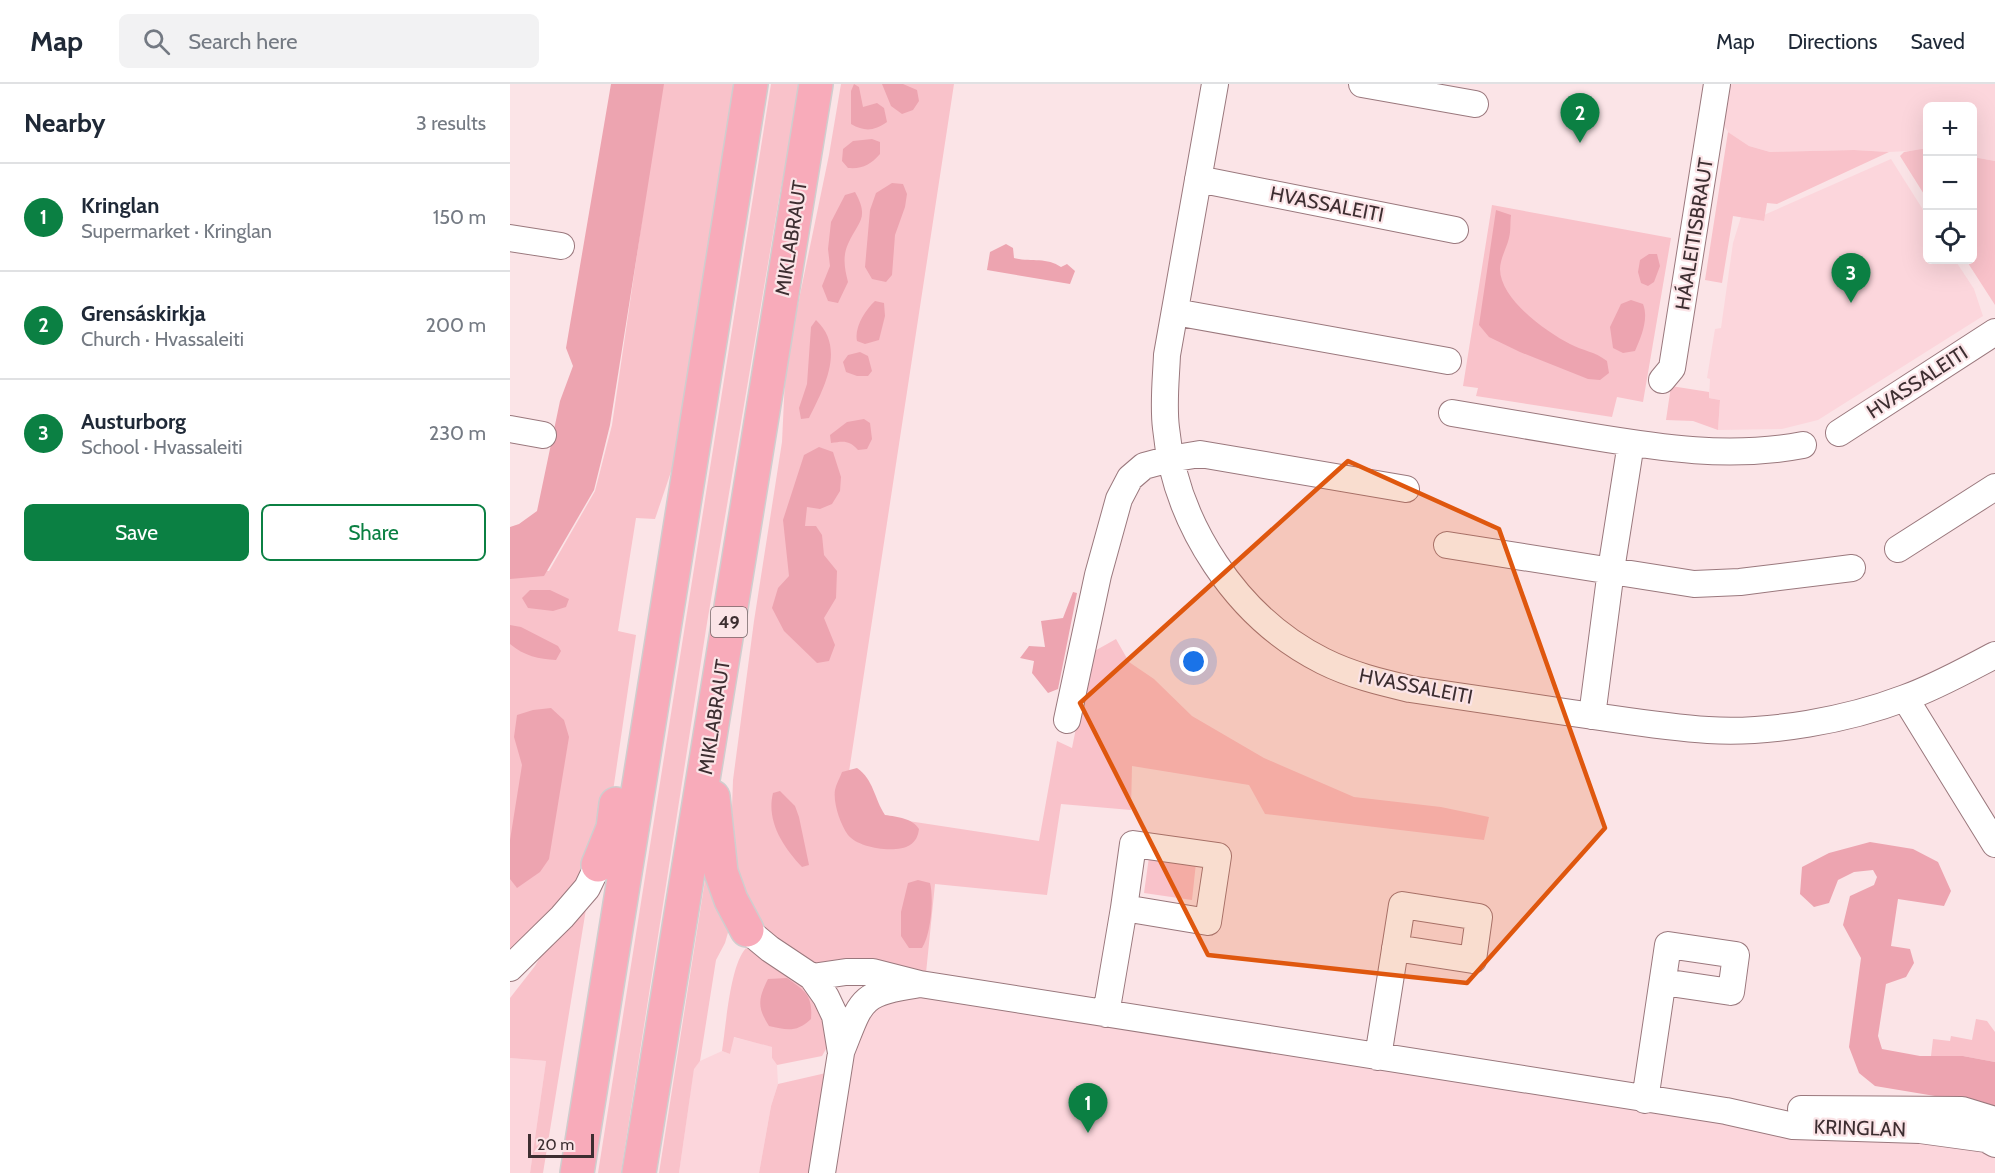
<!DOCTYPE html>
<meta charset="utf-8">
<style>
body{margin:0;font-family:Cabin,sans-serif;background:#f2f2f3;color:#1f2937}
.controls{position:absolute;right:18px;top:18px;display:grid;overflow:hidden;border-radius:9px;box-shadow:0 6px 24px #0002}
.controls button{width:54px;height:54px;display:grid;place-items:center;padding:0;border:0;border-bottom:2px solid #e0e1e3;background:#fff;color:#1f2937;font:30px sans-serif}
.scale{position:absolute;left:18px;bottom:15px;width:66px;box-sizing:border-box;padding-left:6px;border:3px solid #3d2e31;border-top:0;font-size:16px;line-height:21px;white-space:nowrap;color:#3d2e31;-webkit-text-stroke:4px #fbe4e7;paint-order:stroke}
.you{position:absolute;left:684px;top:578px;width:21px;height:21px;margin:-15px;border:4px solid #fff;border-radius:50%;background:#1a73e8;box-shadow:0 0 0 9px #1a73e833}
.badge{display:grid;place-items:center;width:39px;height:39px;border-radius:50%;background:#0b8043;color:#fff;font-size:20px;font-weight:700}
.pin{position:absolute;translate:-50% -50px;filter:drop-shadow(0 2px 3px #0008)}
.pin::after{content:'';position:absolute;top:32px;width:21px;height:18px;background:inherit;clip-path:polygon(0 0,100% 0,50% 100%)}
.list{margin:0;padding:0;list-style:none}
h2{display:flex;justify-content:space-between;align-items:center;height:78px;margin:0;padding:0 24px;font-size:26px}
h2 small{font-size:20px;font-weight:400;color:#747a83}
.list li{display:grid;grid-template-columns:39px 1fr auto;gap:18px;align-items:center;box-sizing:border-box;height:108px;padding:0 24px;border-top:2px solid #e0e1e3}
.list b{display:block;font-size:22px;white-space:nowrap}
.list p{margin:0;font-size:20px;white-space:nowrap;color:#747a83}
.list em{font-size:20px;font-style:normal;color:#747a83}
.actions{display:flex;gap:12px;padding:18px 24px}
.actions a{flex:1;padding:14px 0;border:2px solid #0b8043;border-radius:9px;text-align:center;font-size:21px;color:#0b8043}
.actions .main{background:#0b8043;color:#fff}
.icon{flex:none;width:33px;height:33px;fill:none;stroke:currentColor;stroke-width:2;stroke-linecap:round;stroke-linejoin:round}
.map{position:relative;flex:none;width:1485px;height:1089px;overflow:hidden}
header{display:flex;align-items:center;gap:36px;box-sizing:border-box;height:84px;padding:0 30px;background:#fff;border-bottom:2px solid #e0e1e3}
header strong{font-size:28px}
nav{display:flex;gap:33px;margin-inline-start:auto;font-size:21px}
.search{width:420px;height:54px;background:#f2f2f3;display:flex;align-items:center;gap:15px;box-sizing:border-box;padding:0 21px;border-radius:9px;color:#747a83;font-size:22px}
main{display:flex}
aside{flex:1;background:#fff}
.map>svg:first-child{display:block}
.built{fill:#fcd6dc}
.green{fill:#f9c2ca}
.forest{fill:#eda4b0}
.lines{fill:none;stroke-linecap:round;stroke-linejoin:round}
.minor-casing{stroke:#9a787d;stroke-width:28}
.trunk-casing{stroke:#d0cdce;stroke-width:36}
.minor{stroke:#fff;stroke-width:26}
.trunk{stroke:#f8abba;stroke-width:33}
.marked{fill:#df570e;fill-opacity:0.2;stroke:#df570e;stroke-width:4.5;stroke-linejoin:round}
.labels{text-anchor:middle;stroke-width:4.5;stroke-linejoin:round;paint-order:stroke}
.shield{fill:#fbe4e7;stroke:#766568;stroke-width:1.5}
.shield-label{font-size:18px;font-weight:bold;fill:#3d2e31}
.street-label{font-size:20px;fill:#3d2e31;stroke:#fbe4e7}
</style>
<header>
<strong>Map</strong>
<div class="search"><svg class="icon" aria-label="search" viewBox="0 0 24 24"><circle cx="10" cy="10" r="6"/><path d="M15 15l6 6"/></svg>Search here</div>
<nav><a>Map</a><a>Directions</a><a>Saved</a></nav>
</header>
<main>
<aside>
<h2>Nearby<small>3 results</small></h2>
<ul class="list">
<li><span class="badge">1</span><div><b>Kringlan</b><p>Supermarket · Kringlan</p></div><em>150 m</em></li>
<li><span class="badge">2</span><div><b>Grensáskirkja</b><p>Church · Hvassaleiti</p></div><em>200 m</em></li>
<li><span class="badge">3</span><div><b>Austurborg</b><p>School · Hvassaleiti</p></div><em>230 m</em></li>
</ul>
<div class="actions"><a class="main">Save</a><a>Share</a></div>
</aside>
<div class="map">
<svg width="1485" height="1089" viewBox="0 0 1485 1089">
<rect width="100%" height="100%" fill="#fbe4e7"/>
<path class="built" d="M 1214,0 L 1485,0 L 1485,77 L 1463,73 L 1462,22 L 1418,22 L 1417,66 L 1379,68 L 1344,66 L 1260,68 L 1239,62 L 1218,48 L 1208,32 Z
M 1381,75 L 1417,132 L 1418,176 L 1445,176 L 1464,205 L 1473,232 L 1308,336 L 1272,345 L 1208,346 L 1210,316 L 1199,314 L 1200,295 L 1197,294 L 1205,245 L 1211,244 L 1223,159 L 1231,133 L 1254,137 L 1254,131 Z
M 358,905 L 1246,1028 L 1485,1047 L 1485,1089 L 311,1089 Z
M 223,953 L 263,963 L 262,974 L 267,981 L 268,1000 L 261,1022 L 249,1089 L 169,1089 L 184,984 L 190,977 L 212,967 L 220,970 Z
M 0,974 L 36,977 L 20,1089 L 0,1089 Z"/>
<path class="green" d="M 152,0 L 224,0 L 167,370 L 145,435 L 126,434 L 108,547 L 126,551 L 102,714 L 70,798 L 0,870 L 0,481 L 39,487 L 85,407 L 102,341 Z
M 261,0 L 289,0 L 286,25 L 269,115 L 197,539 L 111,1089 L 88,1089 Z
M 331,0 L 444,0 L 333,727 L 529,757 L 547,657 L 562,664 L 581,569 L 606,555 L 619,578 L 644,595 L 682,632 L 754,674 L 844,713 L 931,723 L 979,733 L 974,756 L 755,730 L 739,701 L 622,682 L 621,726 L 551,720 L 537,811 L 425,800 L 416,889 L 314,882 L 292,875 L 244,836 L 220,781 L 223,696 L 244,537 L 272,358 L 275,295 L 286,230 L 319,71 Z
M 1218,48 L 1239,62 L 1260,68 L 1344,66 L 1379,68 L 1267,120 L 1257,119 L 1254,137 L 1223,132 L 1212,199 L 1195,196 Z
M 1412,65 L 1417,66 L 1417,115 L 1390,72 L 1394,68 Z
M 1463,73 L 1485,77 L 1485,221 L 1456,176 L 1462,176 Z
M 982,121 L 1161,154 L 1133,318 L 1107,313 L 1102,333 L 966,312 L 968,304 L 953,302 Z
M 1161,302 L 1199,308 L 1199,314 L 1210,316 L 1208,346 L 1183,337 L 1156,336 Z
M 639,773 L 686,779 L 682,816 L 634,809 Z
M 198,777 L 219,845 L 215,859 L 206,876 L 190,977 L 184,985 L 169,1089 L 149,1089 Z
M 76,825 L 33,1089 L 20,1089 L 36,977 L 0,974 L 0,914 L 25,882 L 34,866 Z
M 236,864 L 277,887 L 305,910 L 320,958 L 312,972 L 267,981 L 262,974 L 262,963 L 224,953 L 220,970 L 212,967 C 216,942 220,881 236,864 Z
M 1466,935 L 1477,937 L 1485,948 L 1485,978 L 1453,972 L 1421,972 L 1423,955 L 1440,957 L 1441,952 L 1462,956 Z
M 316,989 L 300,1089 L 249,1089 L 261,1022 L 268,1000 Z"/>
<path class="forest" d="M 101,0 L 154,0 L 100,341 L 84,406 L 34,492 L 0,495 L 0,443 L 9,440 L 27,427 L 50,317 L 63,282 L 56,264 Z
M 344,0 L 349,3 L 353,23 L 367,19 L 374,24 L 377,38 C 364,47 355,48 341,40 L 341,7 Z
M 372,0 L 393,0 L 407,6 L 409,17 L 403,26 L 392,30 L 381,22 Z
M 362,55 L 370,58 L 370,70 C 360,81 353,85 338,84 L 332,77 L 333,65 L 343,57 Z
M 382,99 L 393,100 L 397,110 L 395,123 L 385,151 L 382,191 L 376,198 L 362,195 L 355,183 L 360,126 L 366,109 Z
M 345,108 C 360,135 348,137 338,160 C 332,173 335,186 338,198 L 328,219 L 318,217 L 312,202 L 320,182 L 318,165 L 321,138 L 335,111 Z
M 986,126 L 1001,131 C 1000,138 1001,147 999,154 C 997,163 990,175 990,185 C 990,215 1036,248 1060,260 C 1073,267 1084,267 1097,277 L 1099,289 L 1090,296 L 1078,295 L 1010,268 L 979,253 L 969,241 Z
M 496,160 L 503,164 L 504,174 C 520,178 537,173 551,183 L 557,180 L 565,187 L 560,200 L 477,186 L 480,168 Z
M 1139,170 L 1147,170 L 1150,182 L 1144,198 L 1138,202 L 1131,199 L 1128,188 L 1130,176 Z
M 1121,216 L 1133,220 C 1139,235 1131,253 1125,267 L 1113,269 L 1103,264 L 1100,243 L 1111,220 Z
M 365,217 L 374,219 L 375,232 L 369,256 L 355,260 L 347,257 C 344,244 355,226 365,217 Z
M 306,236 C 336,264 314,304 299,334 L 291,335 L 289,324 L 297,300 L 301,243 Z
M 350,268 L 358,272 L 362,287 L 358,292 L 347,292 L 336,288 L 333,278 L 338,271 Z
M 354,335 L 360,339 L 362,355 L 357,365 L 348,366 C 339,356 334,357 321,359 L 320,351 L 337,338 Z
M 309,363 L 323,368 L 331,393 L 330,407 L 322,420 L 310,425 L 297,423 L 295,442 L 306,442 L 312,451 L 314,471 L 327,487 L 326,514 L 314,534 L 325,561 L 319,577 L 307,579 L 274,547 L 262,524 L 268,504 L 279,492 L 273,436 L 294,371 Z
M 20,506 L 40,506 L 59,515 L 56,523 L 43,527 L 18,524 L 12,514 Z
M 563,508 L 567,509 L 548,605 L 538,609 L 522,589 L 524,577 L 510,574 L 519,562 L 535,563 L 531,537 L 553,534 Z
M 0,541 L 11,543 L 48,562 L 51,567 L 46,576 C 29,575 14,572 0,560 Z
M 41,624 L 54,636 L 59,653 L 39,775 L 30,788 L 7,804 L 0,795 L 0,756 L 12,681 L 4,653 L 7,631 L 23,626 Z
M 347,684 C 364,696 364,714 375,731 C 388,733 402,734 409,745 C 408,752 406,757 400,761 C 386,770 348,764 338,751 C 330,740 323,719 325,706 C 326,700 330,694 332,688 Z
M 270,707 L 285,722 L 289,733 L 299,781 L 292,783 C 273,763 256,737 263,709 Z
M 1360,758 L 1403,765 L 1428,778 L 1441,807 L 1434,822 L 1388,815 L 1381,862 L 1400,865 L 1404,879 L 1396,893 L 1376,900 L 1368,952 L 1372,965 L 1410,972 L 1453,972 L 1485,978 L 1485,1022 L 1365,1002 L 1349,989 L 1339,963 L 1351,874 L 1333,841 L 1340,812 L 1364,801 L 1367,793 L 1363,786 L 1344,788 L 1328,796 L 1319,819 L 1304,823 L 1290,810 L 1292,783 L 1319,769 Z
M 408,796 L 420,799 C 424,814 421,851 412,864 L 399,864 L 391,852 L 391,828 L 398,799 Z
M 277,894 C 295,907 303,911 301,935 C 286,949 277,946 259,942 C 247,923 248,915 258,895 Z"/>
<g class="lines">
<g class="minor-casing">
<path id="minor" d="M 705,0 L 657,271 C 656,295 653,320 656,344 C 665,440 727,534 813,577 C 841,591 870,598 900,605 C 954,613 1008,621 1062,629 C 1107,635 1152,643 1198,646 C 1260,650 1337,636 1395,614 C 1426,603 1456,586 1485,571
M 852,0 L 965,20
M 688,95 L 945,146
M 0,154 L 51,162
M 665,228 L 938,277
M 1152,296 L 1162,284 L 1207,0
M 942,329 C 987,337 1033,344 1078,352 C 1151,364 1219,375 1293,361
M 0,345 L 33,351
M 1329,349 L 1485,248
M 937,461 L 1184,500 L 1230,498 L 1342,484
M 1388,465 L 1485,403
M 1395,614 L 1485,760
M 1082,632 L 1101,486 L 1121,359
M 557,636 L 588,491 L 609,415 L 620,394 L 634,382 L 660,375 L 690,370 L 896,405
M 237,846 L 260,865 L 302,893 L 316,913 L 325,932 L 331,969 L 312,1089
M 0,884 L 52,833 L 77,804 L 88,781
M 302,893 L 336,888 L 363,888 L 410,900 L 1216,1027 L 1283,1042 L 1410,1046 L 1476,1055 L 1485,1060
M 596,930 L 614,824 L 698,838 L 708,772 L 623,760 L 614,824
M 331,968 C 351,919 348,909 405,901
M 868,973 L 892,821 L 969,833 L 963,876 L 885,864
M 1135,1016 L 1158,861 L 1226,871 L 1221,908 L 1153,898
M 1291,1025 L 1452,1026 L 1485,1036"/>
</g>
<g class="trunk-casing">
<path id="trunk" d="M 203,713 L 211,788 L 221,816 L 237,846
M 88,781 L 103,744 L 106,720
M 67,1089 L 241,0
M 129,1089 L 306,0"/>
</g>
<use href="#minor" class="minor"/>
<use href="#trunk" class="trunk"/>
</g>
<path class="marked" d="M 838,377 L 989,445 L 1095,744 L 957,899 L 698,871 L 570,619 Z"/>
<g class="labels">
<rect class="shield" x="201" y="523" width="36" height="30" rx="4.5"/>
<g class="shield-label">
<text x="219" y="544">49</text>
</g>
<g class="street-label">
<text transform="translate(817 120) rotate(11)" y="7">HVASSALEITI</text>
<text transform="translate(1184 150) rotate(-81)" y="7">HÁALEITISBRAUT</text>
<text transform="translate(281 154) rotate(-81)" y="7">MIKLABRAUT</text>
<text transform="translate(1407 298) rotate(-33)" y="7">HVASSALEITI</text>
<text transform="translate(906 602) rotate(11)" y="7">HVASSALEITI</text>
<text transform="translate(204 633) rotate(-81)" y="7">MIKLABRAUT</text>
<text transform="translate(1350 1044) rotate(2)" y="7">KRINGLAN</text>
</g>
</g>
</svg>
<div class="controls">
<button>+</button>
<button>−</button>
<button><svg class="icon" aria-label="locate" viewBox="0 0 24 24"><circle cx="12" cy="12" r="6"/><path d="M12 2v4M12 18v4M2 12h4M18 12h4"/></svg></button>
</div>
<div class="scale">20 m</div>
<div class="you"></div>
<div class="pin badge" style="left:578px;top:1049px">1</div>
<div class="pin badge" style="left:1070px;top:59px">2</div>
<div class="pin badge" style="left:1341px;top:219px">3</div>
</div>
</main>
